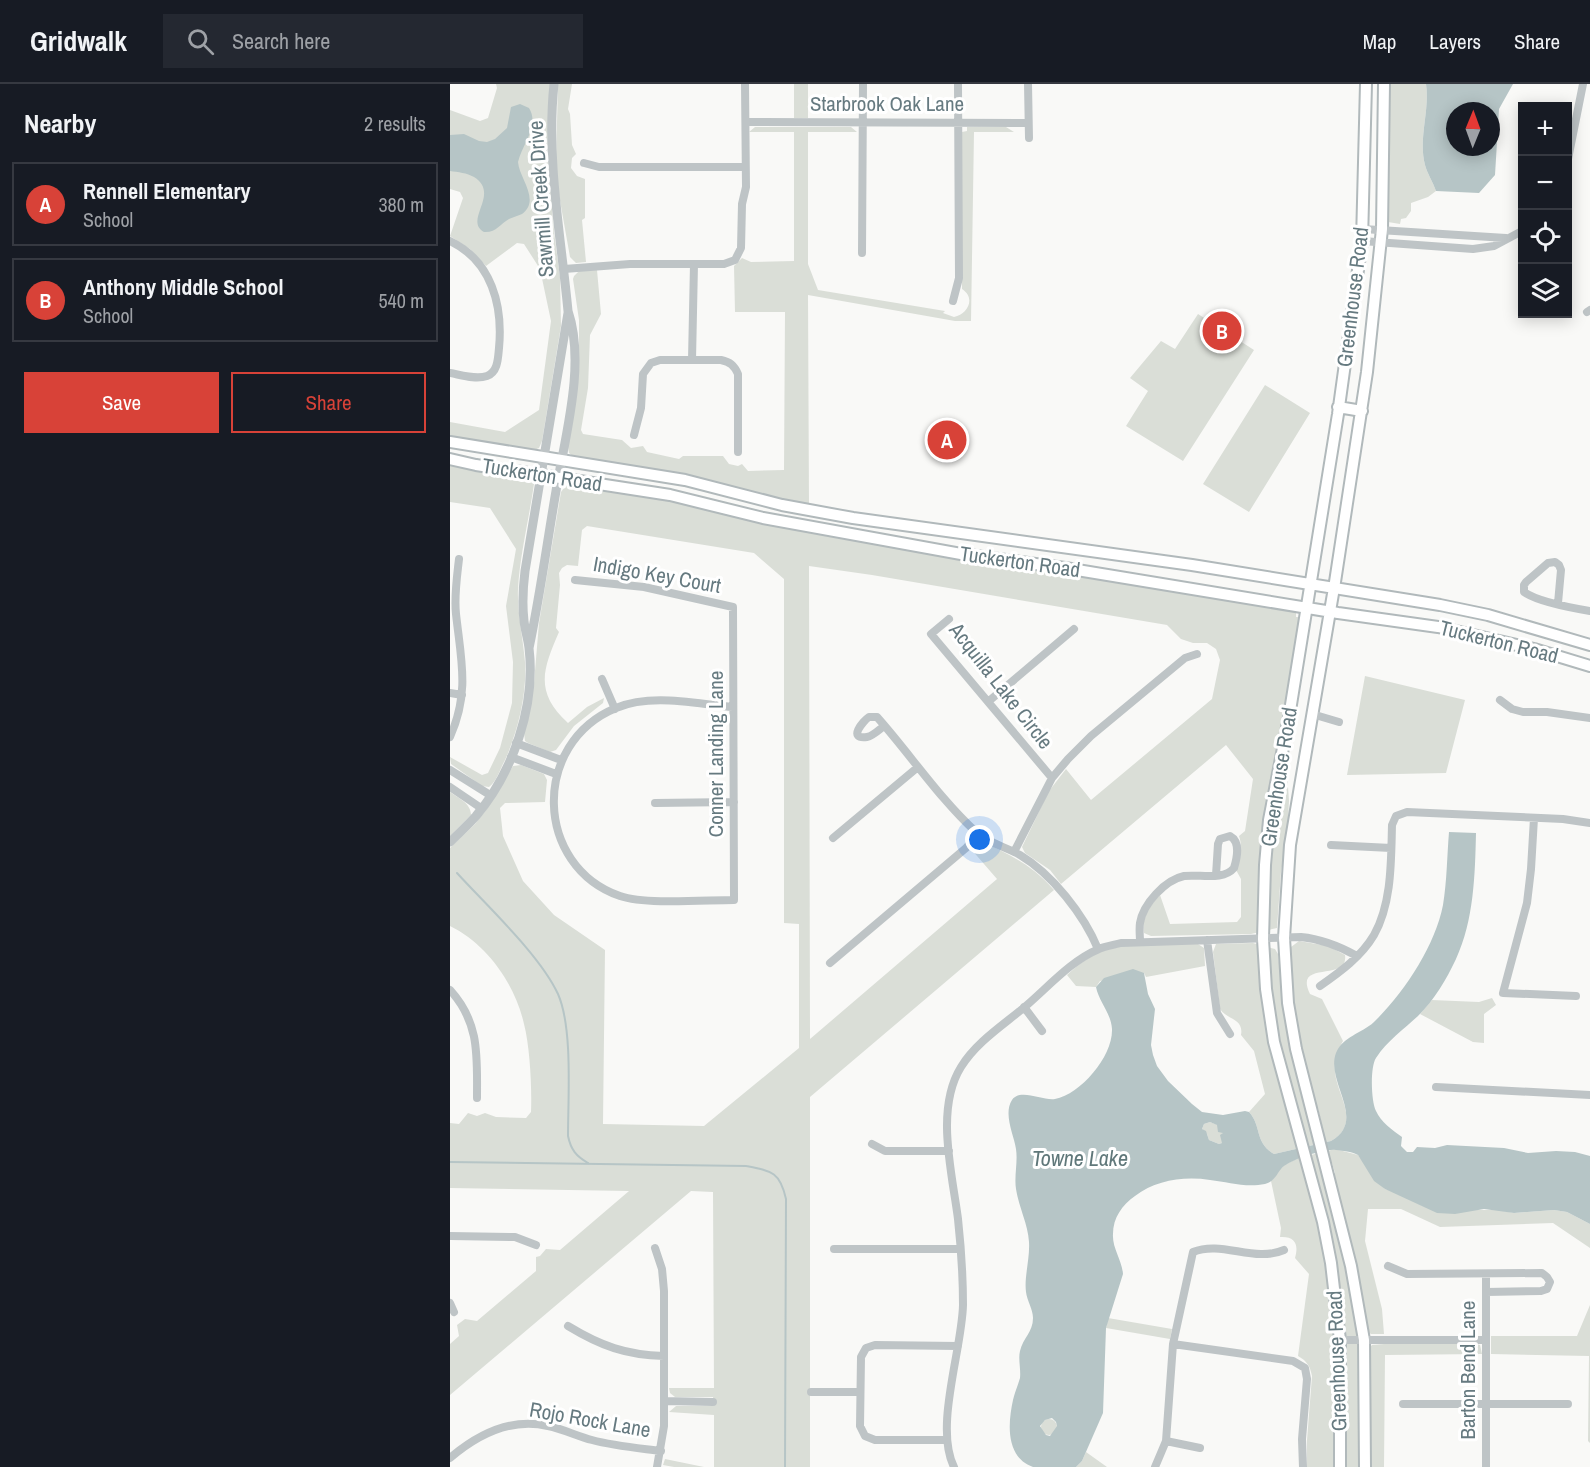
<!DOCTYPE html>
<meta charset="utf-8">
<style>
body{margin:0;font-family:"Archivo Narrow",sans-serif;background:#242831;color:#f1f3f6}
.controls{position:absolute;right:18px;top:18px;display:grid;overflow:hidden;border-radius:0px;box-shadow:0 3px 15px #0003}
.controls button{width:54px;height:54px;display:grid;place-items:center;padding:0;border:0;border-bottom:2px solid #363941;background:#171b24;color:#f1f3f6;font:30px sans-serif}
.compass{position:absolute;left:996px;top:18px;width:54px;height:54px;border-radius:50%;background:#171b24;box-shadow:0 3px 15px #0003;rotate:1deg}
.you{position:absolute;left:530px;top:756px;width:21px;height:21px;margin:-15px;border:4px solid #fff;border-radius:50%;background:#1a73e8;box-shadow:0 0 0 9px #1a73e833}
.badge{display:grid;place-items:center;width:39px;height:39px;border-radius:50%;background:#d84238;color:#fff;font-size:20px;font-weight:700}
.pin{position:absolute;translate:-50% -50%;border:3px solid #fff;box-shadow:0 2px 6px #0006}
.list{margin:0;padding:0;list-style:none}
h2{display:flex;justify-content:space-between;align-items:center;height:78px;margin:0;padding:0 24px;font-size:26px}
h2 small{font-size:20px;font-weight:400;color:#9ea1a6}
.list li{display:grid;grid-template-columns:39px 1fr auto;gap:18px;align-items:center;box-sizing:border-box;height:84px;margin:0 12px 12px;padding:0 12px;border:2px solid #363941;border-radius:0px}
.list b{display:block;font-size:22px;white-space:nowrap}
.list p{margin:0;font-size:20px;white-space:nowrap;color:#9ea1a6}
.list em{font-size:20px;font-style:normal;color:#9ea1a6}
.actions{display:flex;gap:12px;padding:18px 24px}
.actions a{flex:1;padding:14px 0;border:2px solid #d84238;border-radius:0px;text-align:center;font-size:21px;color:#d84238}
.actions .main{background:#d84238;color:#fff}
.icon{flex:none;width:33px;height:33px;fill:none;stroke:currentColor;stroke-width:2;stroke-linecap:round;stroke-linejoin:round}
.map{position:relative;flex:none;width:1140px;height:1383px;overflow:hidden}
header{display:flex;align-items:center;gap:36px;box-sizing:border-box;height:84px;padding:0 30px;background:#171b24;border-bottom:2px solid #363941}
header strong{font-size:28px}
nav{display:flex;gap:33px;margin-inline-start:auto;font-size:21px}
.search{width:420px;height:54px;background:#242831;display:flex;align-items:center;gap:15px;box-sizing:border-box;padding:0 21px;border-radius:0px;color:#9ea1a6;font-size:22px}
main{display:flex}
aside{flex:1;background:#171b24}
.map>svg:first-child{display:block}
.green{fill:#daded7}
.water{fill:#b6c5c6;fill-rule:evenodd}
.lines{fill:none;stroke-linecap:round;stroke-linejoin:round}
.stream{stroke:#b6c5c6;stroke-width:2}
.secondary-casing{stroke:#b1b9bb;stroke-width:14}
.minor{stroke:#bec4c6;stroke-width:8}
.tertiary{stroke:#bec4c6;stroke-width:9}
.secondary{stroke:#fff;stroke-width:10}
.labels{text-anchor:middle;stroke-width:6;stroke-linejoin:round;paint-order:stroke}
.street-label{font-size:21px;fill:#667a80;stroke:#fff}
.water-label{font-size:22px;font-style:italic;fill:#60787a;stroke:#fff}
</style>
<header>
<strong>Gridwalk</strong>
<div class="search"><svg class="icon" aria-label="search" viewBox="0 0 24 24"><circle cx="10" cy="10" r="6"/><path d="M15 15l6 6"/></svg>Search here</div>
<nav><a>Map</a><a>Layers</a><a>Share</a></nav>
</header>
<main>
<aside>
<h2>Nearby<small>2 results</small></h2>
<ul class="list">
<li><span class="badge">A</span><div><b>Rennell Elementary</b><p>School</p></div><em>380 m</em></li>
<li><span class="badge">B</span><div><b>Anthony Middle School</b><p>School</p></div><em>540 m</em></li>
</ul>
<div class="actions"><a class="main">Save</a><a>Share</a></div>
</aside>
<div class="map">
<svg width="1140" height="1383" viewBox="0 0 1140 1383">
<rect width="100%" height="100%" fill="#f9f9f7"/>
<path class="green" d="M 46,0 L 100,0 L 97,71 L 104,148 L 110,193 L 111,242 L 92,357 L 89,364 L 82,367 L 0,353 L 0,338 L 55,348 L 89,326 L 101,237 L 90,185 L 74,160 L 67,159 L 36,182 L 20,165 L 0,152 L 13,114 L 10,108 L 0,105 L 0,26 L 30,37 L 38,34 L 47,4 Z
M 108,0 L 122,0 L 118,25 L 120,30 L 122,61 L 126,70 L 122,74 L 121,84 L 127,92 L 135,95 L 135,134 L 132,136 L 136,178 L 126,179 L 120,173 L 109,111 L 106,76 Z
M 344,0 L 358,0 L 358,34 L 344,34 Z
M 938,0 L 976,0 C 980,27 968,54 975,81 C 977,89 983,98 986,107 L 978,113 L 961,119 L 961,127 L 956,134 L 951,135 L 950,140 L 938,138 L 936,134 Z
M 305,43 L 401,43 L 407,48 L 358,48 L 358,180 L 368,206 L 495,227 L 493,229 L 504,233 C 518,230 526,214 512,205 L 512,48 L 517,47 L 517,43 L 556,43 L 564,48 L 524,48 L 521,237 L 505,237 L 358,211 L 359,422 L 125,374 L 119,369 L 118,363 L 129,280 L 129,236 L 123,195 L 124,192 L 129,187 L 147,186 L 151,230 L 140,251 L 138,304 L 131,346 L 133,350 L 172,356 L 181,364 L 193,362 L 197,368 L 229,375 L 233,372 L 273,372 L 279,380 L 288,382 L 292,380 L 298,387 L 334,386 L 335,228 L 285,228 L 284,182 L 292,174 L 301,178 L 344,177 L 344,48 L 299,48 Z
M 748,230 L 804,266 L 733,377 L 676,342 L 698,307 L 680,294 L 711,257 L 725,265 Z
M 815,301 L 860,329 L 799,428 L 753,400 Z
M 0,380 L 80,394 L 84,400 C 79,435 70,470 68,505 C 67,529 73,553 75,578 C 77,610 68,647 55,676 C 50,685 47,697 39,703 L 32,702 L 1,680 L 0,673 L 32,691 L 38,689 L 50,664 L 62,619 L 63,578 L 56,522 L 66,465 L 40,424 L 0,418 Z
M 117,400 L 122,400 L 222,416 L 355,447 L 513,474 L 586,483 L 841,526 L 846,528 L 846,533 L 849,533 L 838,602 L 836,674 L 839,717 L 837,752 L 831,788 L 827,844 L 801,850 L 701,852 L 694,849 C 691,834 700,822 710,811 L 720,840 L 787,838 L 791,833 L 791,795 L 786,786 C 790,775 793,763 789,752 L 795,747 L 803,695 L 776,661 L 611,800 L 600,786 L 575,769 L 572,763 L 599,707 L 616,685 L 641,716 L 762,615 L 770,576 L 766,565 L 757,559 L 743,559 L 731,555 L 717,541 L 422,491 L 359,482 L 360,955 L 547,795 L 521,765 L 527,760 L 534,758 C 563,773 582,781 604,806 L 360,1013 L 360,1383 L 264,1383 L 264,1331 L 219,1328 L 226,1322 L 264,1322 L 263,1313 L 225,1313 L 220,1309 L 219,1304 L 264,1304 L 263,1108 L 241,1107 L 0,1311 L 0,1260 L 9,1252 L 7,1241 L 15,1235 L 27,1237 L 86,1187 L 86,1173 L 90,1172 L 96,1165 L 110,1166 L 179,1107 L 0,1104 L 0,1039 L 9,1040 L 18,1029 L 27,1032 L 35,1029 L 46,1033 L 76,1034 L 81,1028 C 82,1004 80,963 74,940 C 65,900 37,860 0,842 L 0,764 L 25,740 L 37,725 L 63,682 L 71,681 L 94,690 L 97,696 L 95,718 L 55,719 L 50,724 L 53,752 L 73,797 L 104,831 L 155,866 L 153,1040 L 254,1042 L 349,964 L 349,840 L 334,839 L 334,495 L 304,469 L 137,442 L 132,446 L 128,482 L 117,481 L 112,484 L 109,489 L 110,501 L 106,544 L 109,548 C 93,585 84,608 118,639 L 137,623 L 154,614 L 153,619 L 124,642 L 106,666 L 100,668 L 78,659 L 75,657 L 74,649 L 84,599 L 89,539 L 111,408 Z
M 915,592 L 1015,616 L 996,689 L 897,691 Z
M 0,708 C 8,714 21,719 21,731 L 0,752 Z
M 849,857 L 878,862 L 895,871 C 899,899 843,875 860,910 L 872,915 L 893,957 C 887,967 884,977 885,988 C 887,1012 912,1039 881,1057 L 824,1070 C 804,1058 812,1042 799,1028 L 815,1010 L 804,967 L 791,951 C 794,934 777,936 770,925 L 763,868 L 766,860 L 803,859 L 825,865 L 828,870 L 834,924 L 863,1049 L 873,1046 L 868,1024 L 864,1023 L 846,943 L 840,867 L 841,863 Z
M 748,860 L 754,864 L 755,882 L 696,893 L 694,889 L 650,897 L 646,903 L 626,902 L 617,891 C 628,881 639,872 653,867 C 683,857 718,860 748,860 Z
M 1042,914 L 1046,921 L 1034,930 L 1034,959 L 1023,958 L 970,930 L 982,916 L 1029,918 Z
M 760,1038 L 768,1041 L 773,1048 L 772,1059 L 769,1060 L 759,1056 L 757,1050 L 752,1045 L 754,1040 Z
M 885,1065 L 908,1071 L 935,1105 L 945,1108 L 973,1122 L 1023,1126 L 1049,1126 L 1064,1129 L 1104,1126 L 1117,1128 L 1140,1140 L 1140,1164 L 1103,1139 L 990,1143 L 951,1125 L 918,1125 L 915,1157 L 932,1225 L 934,1250 L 921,1250 L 917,1247 L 905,1178 L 882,1090 L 885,1089 L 882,1079 L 871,1082 L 891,1152 L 907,1246 L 910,1383 L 857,1383 L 857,1356 L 862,1292 C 860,1282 857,1277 848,1272 L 859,1190 L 845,1174 C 849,1160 845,1152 830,1153 L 831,1144 L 821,1097 C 826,1093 829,1085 833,1082 C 848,1072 867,1070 885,1065 Z
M 1140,1221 L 1140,1359 L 1138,1357 L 1139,1272 L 1041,1270 L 1041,1252 L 1127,1252 Z
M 658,1234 L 722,1245 L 720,1255 L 656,1244 Z
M 946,1259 L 1026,1260 L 1030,1261 L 1032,1270 L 935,1271 L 934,1383 L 918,1383 L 918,1266 L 922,1261 Z
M591 1343a8 8 0 1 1 16 0a8 8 0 1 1-16 0Z
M 636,1368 L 657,1383 L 626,1383 L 632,1377 Z
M 215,1375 L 254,1383 L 224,1383 L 213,1381 Z"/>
<path class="water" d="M 976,0 L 1063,0 L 1049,25 L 1045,91 L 1029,109 L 986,107 C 983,98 977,89 975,81 C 968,54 980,27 976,0 ZM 1005,27 L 1041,27 L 1041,63 L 1005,63 Z
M 70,20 L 79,24 C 90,41 72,61 68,78 C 69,94 91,116 72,130 C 68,132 63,133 59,135 C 50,140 46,149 34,148 C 13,136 51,110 24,93 C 17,89 8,88 0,87 L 0,51 L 14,50 L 29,57 L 37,58 L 45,55 L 57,44 L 61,23 Z
M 999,748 L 1026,749 C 1025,791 1024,836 1006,875 C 996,896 985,915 968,932 C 954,945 937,957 926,974 C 920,983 921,1017 926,1027 C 931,1038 942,1046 952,1053 L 951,1062 L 957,1068 L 963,1068 L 967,1063 L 985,1064 L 997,1061 L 1054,1064 L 1078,1069 L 1106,1067 L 1125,1068 L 1140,1072 L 1140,1140 L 1117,1128 L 1104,1126 L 1064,1129 L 1034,1125 L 1005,1130 L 987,1129 L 935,1105 L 924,1097 L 908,1071 C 901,1067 893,1067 886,1066 C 876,1064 836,1077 831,1085 C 826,1091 824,1098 815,1100 C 796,1104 778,1098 760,1096 C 734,1092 706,1096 685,1112 C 672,1121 663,1134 663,1150 C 662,1164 672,1176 673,1190 L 656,1244 L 653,1329 L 632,1377 L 626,1383 L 583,1383 C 555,1373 558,1339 563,1316 C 565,1308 568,1301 570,1294 C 571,1285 568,1275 570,1267 C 573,1254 583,1248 583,1234 C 583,1225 577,1217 576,1208 C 574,1193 580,1175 579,1158 C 578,1140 569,1124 566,1105 C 564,1092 568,1078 566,1065 C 564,1051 553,1030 562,1016 C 570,1004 593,1017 605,1015 C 631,1010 663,972 662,945 C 661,929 649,918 646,903 L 654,894 L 683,885 L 694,889 L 698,910 L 705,925 L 701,961 L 703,971 L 707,982 L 718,997 L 742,1020 L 752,1028 L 773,1031 L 795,1027 L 799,1028 C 812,1042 804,1058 824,1070 L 881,1057 C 918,1036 875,998 886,969 C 893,952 911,950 924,938 C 954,909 985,862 993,821 C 997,797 997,772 999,748 ZM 760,1038 L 767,1041 L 768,1048 L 773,1049 L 770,1051 L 772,1059 L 769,1060 L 759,1056 L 756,1047 L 752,1045 L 754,1040 ZM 602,1334 L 606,1338 L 607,1342 L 600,1352 L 596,1351 L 590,1342 L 595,1336 Z"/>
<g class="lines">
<path class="stream" d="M 7,789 C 37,822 90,871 108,910 C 123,944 118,1014 118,1052 C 121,1066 126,1072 138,1079
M 0,1078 L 296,1082 C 322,1087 330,1088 336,1115 L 335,1383"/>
<g class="secondary-casing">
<path id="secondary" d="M 888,323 L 912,327
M 0,358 L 235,396 L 332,421 L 403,434 L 742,481 L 990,521 L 1038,531 L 1140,561
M 0,375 L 26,381 L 220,411 L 313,434 L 511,470 L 615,484 L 888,529 L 988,543 L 1084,565 L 1140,582
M 890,1383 L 890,1256 L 881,1179 L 873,1138 L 824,958 L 816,905 L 813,855 L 815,781 L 819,736 L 839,633 L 888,330 L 912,157 L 916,0
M 915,1383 L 914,1256 L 901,1182 L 846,965 L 838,919 L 834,854 L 840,761 L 885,498 L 917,288 L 932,145 L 934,0"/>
</g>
<path class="minor" d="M 578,0 L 579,54
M 296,38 L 578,39
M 1118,75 L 1133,0
M 134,79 L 149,83 L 295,83
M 913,145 L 1056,154
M 0,157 C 42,177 53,222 49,264 C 48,274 48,288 37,292 C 26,296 11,291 0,289
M 912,157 L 1023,165 L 1044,162 L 1072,147
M 412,169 L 413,0
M 114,185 L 180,180 L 274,180 L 285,176 L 291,164 L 292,120 L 296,103 L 295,0
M 503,217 L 509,194 L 508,0
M 1137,228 L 1140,226
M 242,276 L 244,180
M 184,351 L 191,324 L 193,290 L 201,279 L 210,276 L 271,276 C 280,278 284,281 288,290 L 288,368
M 125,496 L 194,503 L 283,523 L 284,816 C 255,816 196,821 170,812 C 84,782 81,659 166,624 C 202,609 246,620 283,623
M 1108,519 L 1111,486 L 1109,481 L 1105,478 L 1098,479 L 1076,498 L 1074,501 L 1074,508 C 1088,518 1122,524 1140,527
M 499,535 L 481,550 L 602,694
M 152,595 L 165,625
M 0,609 L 12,611
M 1050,616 L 1062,625 L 1073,628 L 1097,628 L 1140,634
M 539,617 L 624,545
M 862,630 L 889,638
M 434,642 C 430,645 423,652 417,653 C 397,656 413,637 419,633 L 427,633 C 460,670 489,714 526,748 C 538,759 556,763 570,771 C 602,790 634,831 648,865
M 0,653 C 20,608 11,576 6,530 C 4,512 7,493 9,475
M 66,659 L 111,676
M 61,673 L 106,690
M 0,686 L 40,711
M 0,703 L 31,724
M 205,719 L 284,718
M 1084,734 L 1081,785 L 1077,819 L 1053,909 L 1126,912
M 383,754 L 468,683
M 881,761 L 941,764
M 564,768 L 602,694 L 618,675 L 641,652 L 735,574 L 747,570
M 757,856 L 767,929 L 780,950
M 690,858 C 690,852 689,845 690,839 C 693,820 715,796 734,792 C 750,790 773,797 784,784 C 787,774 791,758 780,752 L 770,755 L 768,760 L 766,791
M 380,879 L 516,764 L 528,750
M 870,902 C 890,888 911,873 924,851 C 942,819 941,777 942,741 L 946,732 L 957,728 L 1113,735 L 1140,739
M 0,906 C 30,939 27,972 27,1014
M 574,923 L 592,947
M 986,1003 L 1140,1011
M 422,1060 L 435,1067 L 499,1067
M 0,1152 L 65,1153 L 86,1161
M 205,1164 L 212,1185 L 214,1207 L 214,1342 L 207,1383
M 384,1165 L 510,1165
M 938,1182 L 957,1190 L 1092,1189 L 1097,1193 L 1100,1198 L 1097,1205 L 1091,1207 L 1036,1208
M 1036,1190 L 1036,1383
M 0,1219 L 4,1228
M 118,1242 C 151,1262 176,1271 214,1272
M 890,1256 L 1036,1256
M 723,1260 L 843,1277 L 855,1284 L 857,1295 L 852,1355 L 853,1383
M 361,1308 L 409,1308
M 214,1317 L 263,1318
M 953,1320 L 1118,1320
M 497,1356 L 425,1356 L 415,1352 L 410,1342 L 411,1273 L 416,1264 L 425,1261 L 508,1262
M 716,1357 L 750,1364
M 0,1374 C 27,1351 60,1333 98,1342 C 113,1345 127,1352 142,1356 C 164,1362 188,1364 211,1367
M 504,1383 C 484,1343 512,1266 513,1221 C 513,1193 511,1163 508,1135 C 502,1088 485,1025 511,983 C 527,957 555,940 577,921 C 599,902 622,876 649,865 C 655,862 664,861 671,859 L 851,853 C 872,855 889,862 907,872
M 705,1383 L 716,1357 L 723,1260 L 743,1168 C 772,1156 804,1179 834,1166"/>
<path class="tertiary" d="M 79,564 C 90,512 97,459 106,407 C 115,352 136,280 118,227 C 111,152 96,76 104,0
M 0,758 C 9,749 18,741 26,732 C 63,688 86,622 79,564 C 78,555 75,546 74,537 C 72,520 73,503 75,487 L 118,229"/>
<use href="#secondary" class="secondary"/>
</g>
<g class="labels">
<g class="street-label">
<text x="437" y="27">Starbrook Oak Lane</text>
<text transform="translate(91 115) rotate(-94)" y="7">Sawmill Creek Drive</text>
<text transform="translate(903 213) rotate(-83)" y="7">Greenhouse Road</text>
<text transform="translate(92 391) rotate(9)" y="7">Tuckerton Road</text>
<text transform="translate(570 478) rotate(8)" y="7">Tuckerton Road</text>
<text transform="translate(207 491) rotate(10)" y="7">Indigo Key Court</text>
<text transform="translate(1049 558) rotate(14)" y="7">Tuckerton Road</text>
<text transform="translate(551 602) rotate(52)" y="7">Acquilla Lake Circle</text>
<text transform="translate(266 670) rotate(-90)" y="7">Conner Landing Lane</text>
<text transform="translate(829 693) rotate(-81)" y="7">Greenhouse Road</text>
<text transform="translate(887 1277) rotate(-92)" y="7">Greenhouse Road</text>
<text transform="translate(1018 1286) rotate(-90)" y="7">Barton Bend Lane</text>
<text transform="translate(140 1336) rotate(10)" y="7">Rojo Rock Lane</text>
</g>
<g class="water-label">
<text x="630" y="1082">Towne Lake</text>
</g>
</g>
</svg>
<div class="controls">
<button>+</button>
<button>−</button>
<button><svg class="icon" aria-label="locate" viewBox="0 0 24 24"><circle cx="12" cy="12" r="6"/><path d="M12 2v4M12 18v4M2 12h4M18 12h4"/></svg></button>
<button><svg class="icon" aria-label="layers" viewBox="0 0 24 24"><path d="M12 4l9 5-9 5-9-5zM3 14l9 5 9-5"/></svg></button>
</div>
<svg class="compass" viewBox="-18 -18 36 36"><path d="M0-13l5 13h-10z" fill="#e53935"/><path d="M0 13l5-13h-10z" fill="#9ea1a6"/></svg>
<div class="you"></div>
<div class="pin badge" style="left:497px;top:356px">A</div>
<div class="pin badge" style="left:772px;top:247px">B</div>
</div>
</main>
